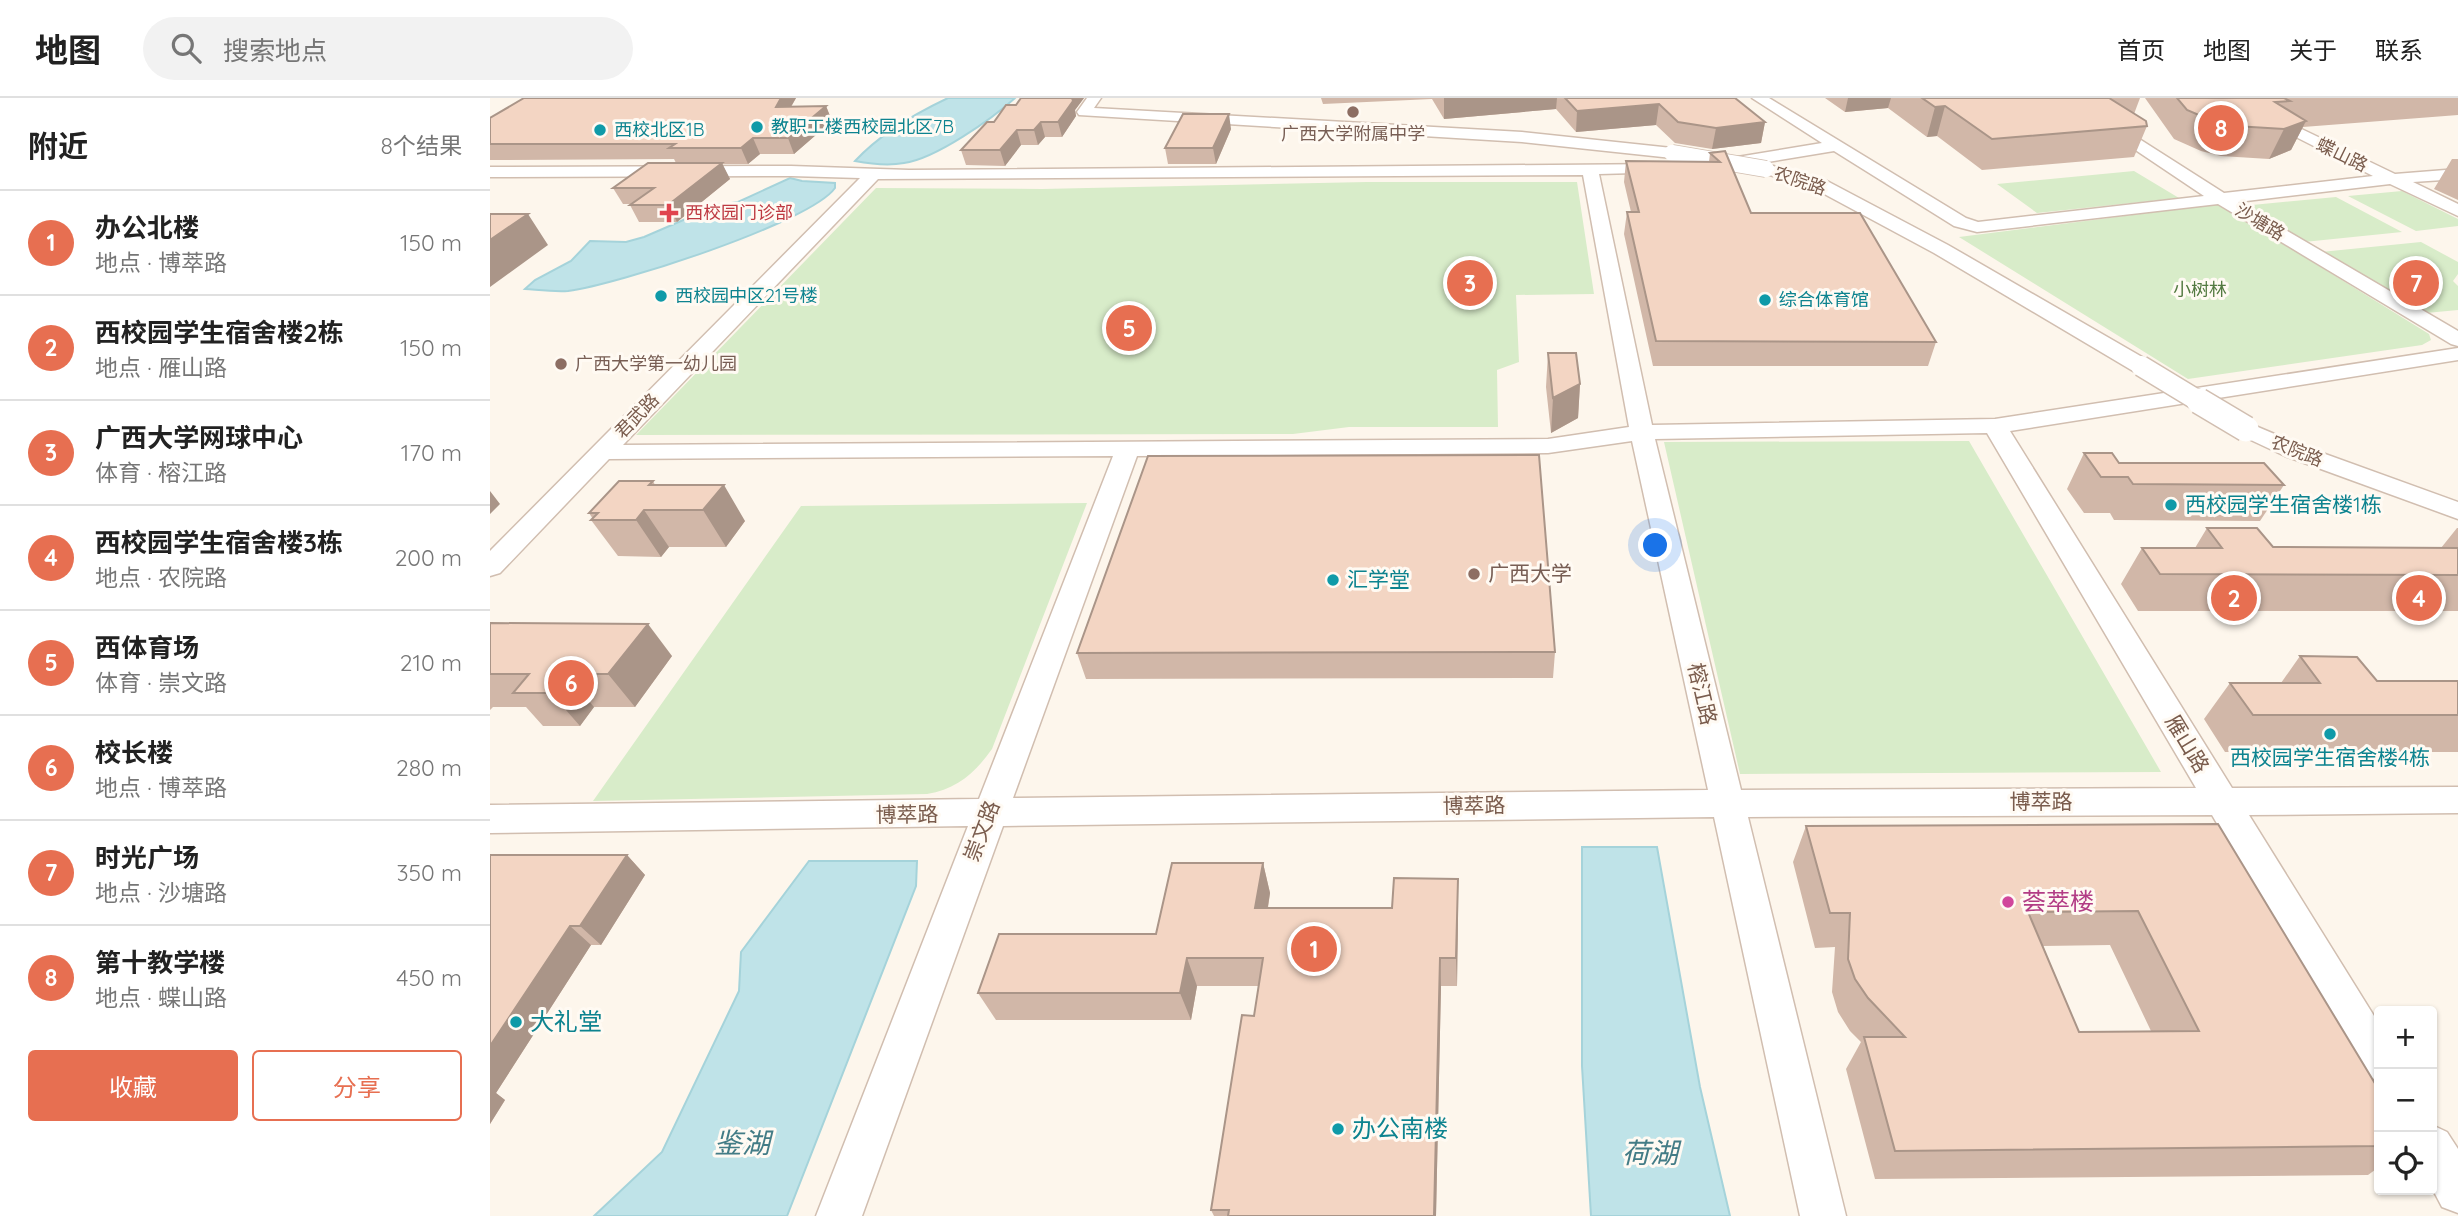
<!DOCTYPE html>
<html lang="zh">
<meta charset="utf-8">
<style>
body{margin:0;font-family:Quicksand,"Noto Sans SC",sans-serif;background:#f2f2f2;color:#222}
.controls{position:absolute;right:21px;bottom:21px;display:grid;overflow:hidden;border-radius:7px;box-shadow:0 2px 5px #0004}
.controls button{width:63px;height:63px;display:grid;place-items:center;padding:0;border:0;border-bottom:2px solid #e0e0e0;background:#fff;color:#222;font:35px sans-serif}
.you{position:absolute;left:1166px;top:448px;width:24px;height:24px;margin:-18px;border:5px solid #fff;border-radius:50%;background:#1a73e8;box-shadow:0 0 0 10px #1a73e833}
.badge{display:grid;place-items:center;width:46px;height:46px;border-radius:50%;background:#e76f51;color:#fff;font-size:23px;font-weight:700}
.pin{position:absolute;translate:-50% -50%;border:4px solid #fff;box-shadow:0 2px 7px #0006}
.list{margin:0;padding:0;list-style:none}
h2{display:flex;justify-content:space-between;align-items:center;height:91px;margin:0;padding:0 28px;font-size:30px}
h2 small{font-size:23px;font-weight:400;color:#767676}
.list li{display:grid;grid-template-columns:46px 1fr auto;gap:21px;align-items:center;box-sizing:border-box;height:105px;padding:0 28px;border-top:2px solid #e0e0e0}
.list b{display:block;font-size:26px;white-space:nowrap}
.list p{margin:0;font-size:23px;white-space:nowrap;color:#767676}
.list em{font-size:23px;font-style:normal;color:#767676}
.actions{display:flex;gap:14px;padding:21px 28px}
.actions a{flex:1;padding:16px 0;border:2px solid #e76f51;border-radius:7px;text-align:center;font-size:24px;color:#e76f51}
.actions .main{background:#e76f51;color:#fff}
.icon{flex:none;width:38px;height:38px;fill:none;stroke:currentColor;stroke-width:2;stroke-linecap:round;stroke-linejoin:round}
.map{position:relative;flex:none;width:1968px;height:1118px;overflow:hidden}
header{display:flex;align-items:center;gap:42px;box-sizing:border-box;height:98px;padding:0 35px;background:#fff;border-bottom:2px solid #e0e0e0}
header strong{font-size:33px}
nav{display:flex;gap:38px;margin-inline-start:auto;font-size:24px}
.search{width:490px;height:63px;background:#f2f2f2;display:flex;align-items:center;gap:18px;box-sizing:border-box;padding:0 24px;border-radius:38px;color:#767676;font-size:26px}
main{display:flex}
aside{flex:1;background:#fff}
.map>svg:first-child{display:block}
.green{fill:#d8ecc9}
.water{fill:#bfe3e8;stroke:#a5d3da;stroke-width:2}
.lines{fill:none;stroke-linecap:round;stroke-linejoin:round}
.minor-casing{stroke:#d1beb0;stroke-width:3}
.minor{fill:#fff;fill-rule:evenodd}
.minor-bridge-far2-casing{stroke:#d1beb0;stroke-width:18;stroke-linecap:butt}
.minor-bridge-far1-casing{stroke:#d1beb0;stroke-width:23;stroke-linecap:butt}
.minor-bridge-casing{stroke:#d1beb0;stroke-width:28;stroke-linecap:butt}
.minor-bridge-far2{stroke:#fff;stroke-width:16}
.minor-bridge-far1{stroke:#fff;stroke-width:20}
.minor-bridge{stroke:#fff;stroke-width:25}
.wall{fill:#d1b7a8;fill-rule:evenodd}
.shaded-wall{fill:#aa9588}
.building{fill:#f3d5c3;stroke:#aa9588;stroke-width:2;fill-rule:evenodd}
.education-dot{fill:#8d6e63;stroke:#fffaf3;stroke-width:2.5}
.culture-dot{fill:#0f9aa8;stroke:#fffaf3;stroke-width:2.5}
.health-dot{fill:#e0444e;stroke:#fffaf3;stroke-width:2.5}
.hotel-dot{fill:#d1479c;stroke:#fffaf3;stroke-width:2.5}
.labels{text-anchor:middle;stroke-width:6;stroke-linejoin:round;paint-order:stroke}
.far-culture-label{font-size:18px;fill:#0d838f;stroke:#fffaf3;text-anchor:start}
.far-education-label{font-size:18px;fill:#785e54;stroke:#fffaf3}
.far-street-label{font-size:18px;fill:#7a5c4d;stroke:#fffaf3}
.far-health-label{font-size:18px;fill:#be3a42;stroke:#fffaf3;text-anchor:start}
.far-park-label{font-size:18px;fill:#537a41;stroke:#fffaf3}
.culture-label{font-size:21px;fill:#0d838f;stroke:#fffaf3;text-anchor:start}
.education-label{font-size:21px;fill:#785e54;stroke:#fffaf3;text-anchor:start}
.street-label{font-size:21px;fill:#7a5c4d;stroke:#fffaf3}
.near-hotel-label{font-size:24px;fill:#b23c85;stroke:#fffaf3;text-anchor:start}
.near-culture-label{font-size:24px;fill:#0d838f;stroke:#fffaf3;text-anchor:start}
.near-water-label{font-size:28px;font-style:italic;fill:#437c86;stroke:#fffaf3}
</style>
<header>
<strong>地图</strong>
<div class="search"><svg class="icon" aria-label="search" viewBox="0 0 24 24"><circle cx="10" cy="10" r="6"/><path d="M15 15l6 6"/></svg>搜索地点</div>
<nav><a>首页</a><a>地图</a><a>关于</a><a>联系</a></nav>
</header>
<main>
<aside>
<h2>附近<small>8个结果</small></h2>
<ul class="list">
<li><span class="badge">1</span><div><b>办公北楼</b><p>地点 · 博萃路</p></div><em>150 m</em></li>
<li><span class="badge">2</span><div><b>西校园学生宿舍楼2栋</b><p>地点 · 雁山路</p></div><em>150 m</em></li>
<li><span class="badge">3</span><div><b>广西大学网球中心</b><p>体育 · 榕江路</p></div><em>170 m</em></li>
<li><span class="badge">4</span><div><b>西校园学生宿舍楼3栋</b><p>地点 · 农院路</p></div><em>200 m</em></li>
<li><span class="badge">5</span><div><b>西体育场</b><p>体育 · 崇文路</p></div><em>210 m</em></li>
<li><span class="badge">6</span><div><b>校长楼</b><p>地点 · 博萃路</p></div><em>280 m</em></li>
<li><span class="badge">7</span><div><b>时光广场</b><p>地点 · 沙塘路</p></div><em>350 m</em></li>
<li><span class="badge">8</span><div><b>第十教学楼</b><p>地点 · 蝶山路</p></div><em>450 m</em></li>
</ul>
<div class="actions"><a class="main">收藏</a><a>分享</a></div>
</aside>
<div class="map">
<svg width="1968" height="1118" viewBox="0 0 1968 1118">
<rect width="100%" height="100%" fill="#fdf6ec"/>
<path class="green" d="M 1644,73 L 1689,100 L 1547,115 L 1507,86 Z
M 877,84 L 1087,84 L 1104,196 L 1026,197 L 1029,264 L 1007,272 L 1008,329 L 859,329 L 803,336 L 146,337 L 386,90 L 552,91 Z
M 1912,93 L 1968,121 L 1968,128 L 1926,133 L 1858,98 Z
M 1846,99 L 1912,134 L 1814,144 L 1752,108 Z
M 1729,106 L 1939,236 L 1941,242 L 1932,247 L 1698,281 L 1469,139 Z
M 1931,144 L 1968,164 L 1968,176 L 1963,183 L 1968,188 L 1968,212 L 1936,215 L 1831,154 Z
M 1479,343 L 1671,674 L 1250,676 L 1174,344 Z
M 597,405 L 502,651 C 485,675 467,691 437,696 L 103,703 L 311,408 Z"/>
<path class="water" d="M 458,0 L 525,0 C 502,21 445,61 414,65 C 398,68 381,66 365,63 C 391,35 424,16 458,0 Z
M 300,80 L 312,83 L 345,85 L 345,90 C 320,125 126,187 78,193 C 64,194 49,192 35,191 L 45,182 L 81,163 L 100,143 L 136,144 L 154,139 L 228,107 L 248,104 Z
M 1092,749 L 1167,749 L 1210,989 L 1240,1118 L 1101,1118 L 1092,968 Z
M 319,763 L 427,763 L 426,788 L 297,1118 L 104,1118 L 172,1054 L 249,893 L 251,854 Z"/>
<g class="lines">
<g class="minor-casing">
<path id="minor" d="M 597,0 L 611,0 L 604,10 L 1032,34 L 1182,50 L 1190,55 L 1182,60 L 1032,44 L 589,17 L 587,14 Z
M 1262,0 L 1279,0 L 1476,120 L 1488,124 L 1714,98 L 1568,0 L 1585,0 L 1734,95 L 1883,78 L 1729,0 L 1747,0 L 1905,76 L 1968,71 L 1968,81 L 1923,84 L 1968,106 L 1968,118 L 1900,86 L 1748,104 L 1968,233 L 1968,248 L 1961,246 L 1728,106 L 1487,134 L 1464,128 L 1344,53 L 1229,72 L 1223,70 L 1221,67 L 1223,64 L 1229,62 L 1332,45 Z
M 1176,66 L 1184,71 L 1182,74 L 1109,76 L 1162,327 L 1505,321 L 1968,250 L 1968,262 L 1520,333 L 1742,690 L 1968,689 L 1968,715 L 1759,717 L 1889,926 L 1889,983 L 1875,977 L 1722,717 L 1258,719 L 1356,1118 L 1310,1118 L 1224,719 L 513,728 L 372,1118 L 326,1118 L 478,728 L 0,735 L 0,707 L 489,701 L 623,358 L 119,361 L 10,475 L 0,478 L 0,453 L 370,80 L 301,78 L 0,79 L 0,69 L 301,68 L 419,72 ZM 1093,77 L 1139,329 L 1058,341 L 133,347 L 388,81 ZM 1497,335 L 1706,690 L 1251,692 L 1165,341 ZM 1142,343 L 1218,692 L 523,700 L 647,358 L 1058,355 Z
M 1276,66 L 1337,83 L 1458,147 L 1659,263 L 1662,268 L 1659,273 L 1643,273 L 1444,155 L 1325,91 L 1270,74 L 1268,71 Z
M 1756,324 L 1813,348 L 1968,404 L 1968,421 L 1795,358 L 1748,336 L 1744,331 L 1748,326 Z
M 1942,1027 L 1957,1034 L 1968,1051 L 1968,1115 L 1952,1109 L 1942,1090 Z"/>
</g>
<use href="#minor" class="minor"/>
<g class="minor-bridge-far2-casing">
<path id="minor-bridge-far2" d="M 1182,55 L 1276,71"/>
</g>
<g class="minor-bridge-far1-casing">
<path id="minor-bridge-far1" d="M 1651,268 L 1712,305"/>
</g>
<g class="minor-bridge-casing">
<path id="minor-bridge" d="M 1709,303 L 1756,331"/>
</g>
<use href="#minor-bridge-far2" class="minor-bridge-far2"/>
<use href="#minor-bridge-far1" class="minor-bridge-far1"/>
<use href="#minor-bridge" class="minor-bridge"/>
</g>
<path class="wall" d="M 34,0 L 306,0 L 301,9 L 336,8 L 342,23 L 304,56 L 270,56 L 258,66 L 232,66 L 240,81 L 187,124 L 149,124 L 140,107 L 142,106 L 133,106 L 123,90 L 186,65 L 184,61 L 0,62 L 0,20 Z
M 531,0 L 594,0 L 585,12 L 586,18 L 572,39 L 555,39 L 548,47 L 531,47 L 515,68 L 476,67 L 471,52 L 526,7 Z
M 831,0 L 1245,0 L 1275,24 L 1271,45 L 1222,51 L 1185,45 L 1166,27 L 1086,34 L 1066,11 L 954,21 L 942,1 L 833,6 Z
M 1335,0 L 1650,0 L 1644,16 L 1657,28 L 1644,59 L 1492,72 L 1447,38 L 1437,39 L 1398,10 L 1355,14 Z
M 1655,0 L 1968,0 L 1968,17 L 1813,29 L 1801,52 L 1779,61 L 1731,58 L 1711,53 L 1684,41 Z
M 741,31 L 726,66 L 678,66 L 675,50 Z
M 1235,53 L 1261,115 L 1446,244 L 1438,268 L 1163,268 L 1134,136 L 1137,114 L 1141,114 L 1134,84 L 1136,63 L 1219,64 L 1220,55 Z
M 1962,61 L 1968,61 L 1968,102 L 1944,91 Z
M 1058,255 L 1090,286 L 1088,320 L 1061,335 L 1056,289 Z
M 1594,355 L 1629,365 L 1794,387 L 1770,423 L 1624,422 L 1620,415 L 1594,415 L 1577,391 Z
M 163,383 L 165,387 L 255,423 L 236,449 L 179,449 L 171,459 L 128,458 L 101,422 L 103,421 L 99,415 Z
M 1717,430 L 1783,449 L 1951,450 L 1967,430 L 1968,430 L 1968,513 L 1648,513 L 1631,486 L 1652,450 L 1705,450 Z
M 0,525 L 182,558 L 145,609 L 104,609 L 90,628 L 53,628 L 36,609 L 3,609 L 0,612 Z
M 1065,554 L 1063,580 L 596,581 L 587,555 Z
M 1810,558 L 1887,583 L 1968,583 L 1968,654 L 1735,654 L 1714,621 L 1740,585 L 1791,585 Z
M 1728,726 L 1889,992 L 1889,1069 L 1878,1077 L 1385,1081 L 1356,971 L 1371,944 L 1360,933 L 1348,914 L 1342,894 L 1345,849 L 1325,850 L 1303,764 L 1316,728 ZM 1620,847 L 1661,933 L 1589,934 L 1553,848 Z
M 0,757 L 137,757 L 155,777 L 111,847 L 101,847 L 6,995 L 15,1002 L 0,1026 Z
M 773,765 L 780,795 L 778,810 L 968,810 L 967,888 L 951,888 L 946,1118 L 724,1118 L 721,1112 L 764,918 L 769,888 L 707,888 L 701,922 L 506,922 L 488,895 L 666,836 Z"/>
<path class="shaded-wall" d="M 291,0 L 306,0 L 292,24 L 286,9 Z
M 582,0 L 594,0 L 585,12 L 586,18 L 572,39 L 568,24 Z
M 954,0 L 1067,0 L 1066,11 L 954,21 Z
M 1358,0 L 1401,0 L 1398,10 L 1355,14 Z
M 1169,6 L 1166,27 L 1086,34 L 1087,13 Z
M 336,8 L 342,23 L 304,56 L 298,40 Z
M 1455,8 L 1447,38 L 1437,39 L 1445,9 Z
M 739,16 L 741,31 L 726,66 L 723,50 Z
M 1816,23 L 1801,52 L 1779,61 L 1794,31 Z
M 551,24 L 555,39 L 548,47 L 544,32 Z
M 1275,24 L 1271,45 L 1222,51 L 1226,30 Z
M 527,32 L 531,47 L 515,68 L 510,52 Z
M 263,40 L 270,56 L 258,66 L 251,50 Z
M 232,65 L 240,81 L 187,124 L 178,107 Z
M 38,116 L 58,147 L 0,189 L 0,142 Z
M 1090,286 L 1088,320 L 1061,335 L 1063,300 Z
M 234,387 L 255,423 L 236,449 L 213,412 Z
M 0,393 L 10,406 L 0,416 Z
M 154,412 L 179,449 L 171,459 L 146,422 Z
M 158,526 L 182,558 L 145,609 L 118,576 Z
M 76,576 L 104,609 L 90,628 L 61,595 Z
M 137,757 L 155,777 L 111,847 L 90,828 Z
M 773,765 L 780,795 L 773,839 L 765,810 Z
M 968,781 L 968,810 L 967,888 L 966,860 Z
M 80,828 L 101,847 L 6,995 L 15,1002 L 0,1026 L 0,948 Z
M 697,860 L 707,888 L 701,922 L 690,895 Z
M 950,860 L 951,888 L 946,1118 L 944,1118 Z"/>
<path class="building" d="M 34,0 L 291,0 L 286,9 L 336,8 L 298,40 L 263,40 L 251,50 L 179,50 L 185,46 L 0,46 L 0,20 Z
M 531,0 L 582,0 L 583,3 L 568,24 L 551,24 L 544,32 L 527,32 L 510,52 L 471,52 L 497,24 L 504,24 L 516,7 L 526,7 Z
M 1075,0 L 1245,0 L 1275,24 L 1226,30 L 1188,24 L 1169,6 L 1087,13 Z
M 1432,0 L 1619,0 L 1656,23 L 1657,28 L 1502,41 L 1455,8 L 1445,9 Z
M 1687,0 L 1794,0 L 1800,3 L 1785,4 L 1816,23 L 1794,31 L 1745,28 L 1725,24 L 1697,12 Z
M 693,16 L 739,16 L 723,50 L 675,50 Z
M 1235,53 L 1261,115 L 1370,115 L 1446,244 L 1166,243 L 1137,114 L 1149,114 L 1136,63 L 1230,64 L 1220,55 Z
M 158,65 L 232,65 L 178,107 L 140,107 L 164,90 L 123,90 Z
M 0,116 L 38,116 L 0,142 Z
M 1058,255 L 1086,255 L 1090,286 L 1063,300 Z
M 1594,355 L 1622,355 L 1629,365 L 1774,365 L 1794,387 L 1643,386 L 1638,379 L 1611,379 Z
M 1049,357 L 1065,554 L 587,555 L 658,358 Z
M 129,383 L 163,383 L 159,387 L 234,387 L 213,412 L 154,412 L 146,422 L 101,422 L 108,415 L 99,415 Z
M 1717,430 L 1767,430 L 1783,449 L 1968,450 L 1968,477 L 1670,476 L 1652,450 L 1732,450 Z
M 0,525 L 158,526 L 118,576 L 76,576 L 61,595 L 23,595 L 39,576 L 0,576 Z
M 1810,558 L 1867,559 L 1887,583 L 1968,583 L 1968,617 L 1763,617 L 1740,585 L 1830,585 Z
M 1728,726 L 1889,992 L 1889,1048 L 1405,1053 L 1374,939 L 1415,939 L 1378,900 L 1365,881 L 1358,861 L 1360,815 L 1340,815 L 1316,728 ZM 1648,813 L 1709,933 L 1589,934 L 1538,814 Z
M 0,757 L 137,757 L 90,828 L 80,828 L 0,948 Z
M 682,765 L 773,765 L 765,810 L 902,810 L 904,780 L 968,781 L 966,860 L 950,860 L 944,1118 L 738,1118 L 739,1112 L 721,1112 L 752,917 L 764,918 L 773,860 L 697,860 L 690,895 L 488,895 L 509,836 L 666,836 Z"/>
<g class="education-dot">
<circle cx="863" cy="14" r="7"/>
<circle cx="71" cy="266" r="7"/>
<circle cx="984" cy="476" r="7"/>
</g>
<g class="culture-dot">
<circle cx="267" cy="29" r="7"/>
<circle cx="110" cy="32" r="7"/>
<circle cx="171" cy="198" r="7"/>
<circle cx="1275" cy="202" r="7"/>
<circle cx="1681" cy="407" r="7"/>
<circle cx="843" cy="482" r="7"/>
<circle cx="1840" cy="636" r="7"/>
<circle cx="26" cy="924" r="7"/>
<circle cx="848" cy="1031" r="7"/>
</g>
<path class="health-dot" d="M175.5 104.5h7v7h7v7h-7v7h-7v-7h-7v-7h7z"/>
<circle class="hotel-dot" cx="1518" cy="804" r="7"/>
<g class="labels">
<g class="far-culture-label">
<text x="281" y="35">教职工楼西校园北区7B</text>
<text x="124" y="38">西校北区1B</text>
<text x="185" y="204">西校园中区21号楼</text>
<text x="1289" y="208">综合体育馆</text>
</g>
<g class="far-education-label">
<text x="863" y="42">广西大学附属中学</text>
<text x="85" y="272" text-anchor="start">广西大学第一幼儿园</text>
</g>
<g class="far-street-label">
<text transform="translate(1852 57) rotate(26)" y="6">蝶山路</text>
<text transform="translate(1310 83) rotate(19)" y="6">农院路</text>
<text transform="translate(1770 124) rotate(31)" y="6">沙塘路</text>
<text transform="translate(147 318) rotate(-46)" y="6">君武路</text>
<text transform="translate(1807 353) rotate(22)" y="6">农院路</text>
</g>
<g class="far-health-label">
<text x="195" y="121">西校园门诊部</text>
</g>
<g class="far-park-label">
<text x="1710" y="198">小树林</text>
</g>
<g class="culture-label">
<text x="1695" y="414">西校园学生宿舍楼1栋</text>
<text x="857" y="489">汇学堂</text>
<text x="1840" y="667" text-anchor="middle">西校园学生宿舍楼4栋</text>
</g>
<g class="education-label">
<text x="998" y="483">广西大学</text>
</g>
<g class="street-label">
<text transform="translate(1212 596) rotate(77)" y="7">榕江路</text>
<text transform="translate(1697 646) rotate(59)" y="7">雁山路</text>
<text x="1551" y="711">博萃路</text>
<text transform="translate(984 708) rotate(-1)" y="7">博萃路</text>
<text transform="translate(417 717) rotate(-1)" y="7">博萃路</text>
<text transform="translate(492 733) rotate(-69)" y="7">崇文路</text>
</g>
<g class="near-hotel-label">
<text x="1532" y="812">荟萃楼</text>
</g>
<g class="near-culture-label">
<text x="40" y="932">大礼堂</text>
<text x="862" y="1039">办公南楼</text>
</g>
<g class="near-water-label">
<text x="252" y="1055">鉴湖</text>
<text x="1160" y="1065">荷湖</text>
</g>
</g>
</svg>
<div class="controls">
<button>+</button>
<button>−</button>
<button><svg class="icon" aria-label="locate" viewBox="0 0 24 24"><circle cx="12" cy="12" r="6"/><path d="M12 2v4M12 18v4M2 12h4M18 12h4"/></svg></button>
</div>
<div class="you"></div>
<div class="pin badge" style="left:824px;top:851px">1</div>
<div class="pin badge" style="left:1744px;top:500px">2</div>
<div class="pin badge" style="left:980px;top:185px">3</div>
<div class="pin badge" style="left:1929px;top:500px">4</div>
<div class="pin badge" style="left:639px;top:230px">5</div>
<div class="pin badge" style="left:81px;top:585px">6</div>
<div class="pin badge" style="left:1926px;top:185px">7</div>
<div class="pin badge" style="left:1731px;top:30px">8</div>
</div>
</main>
